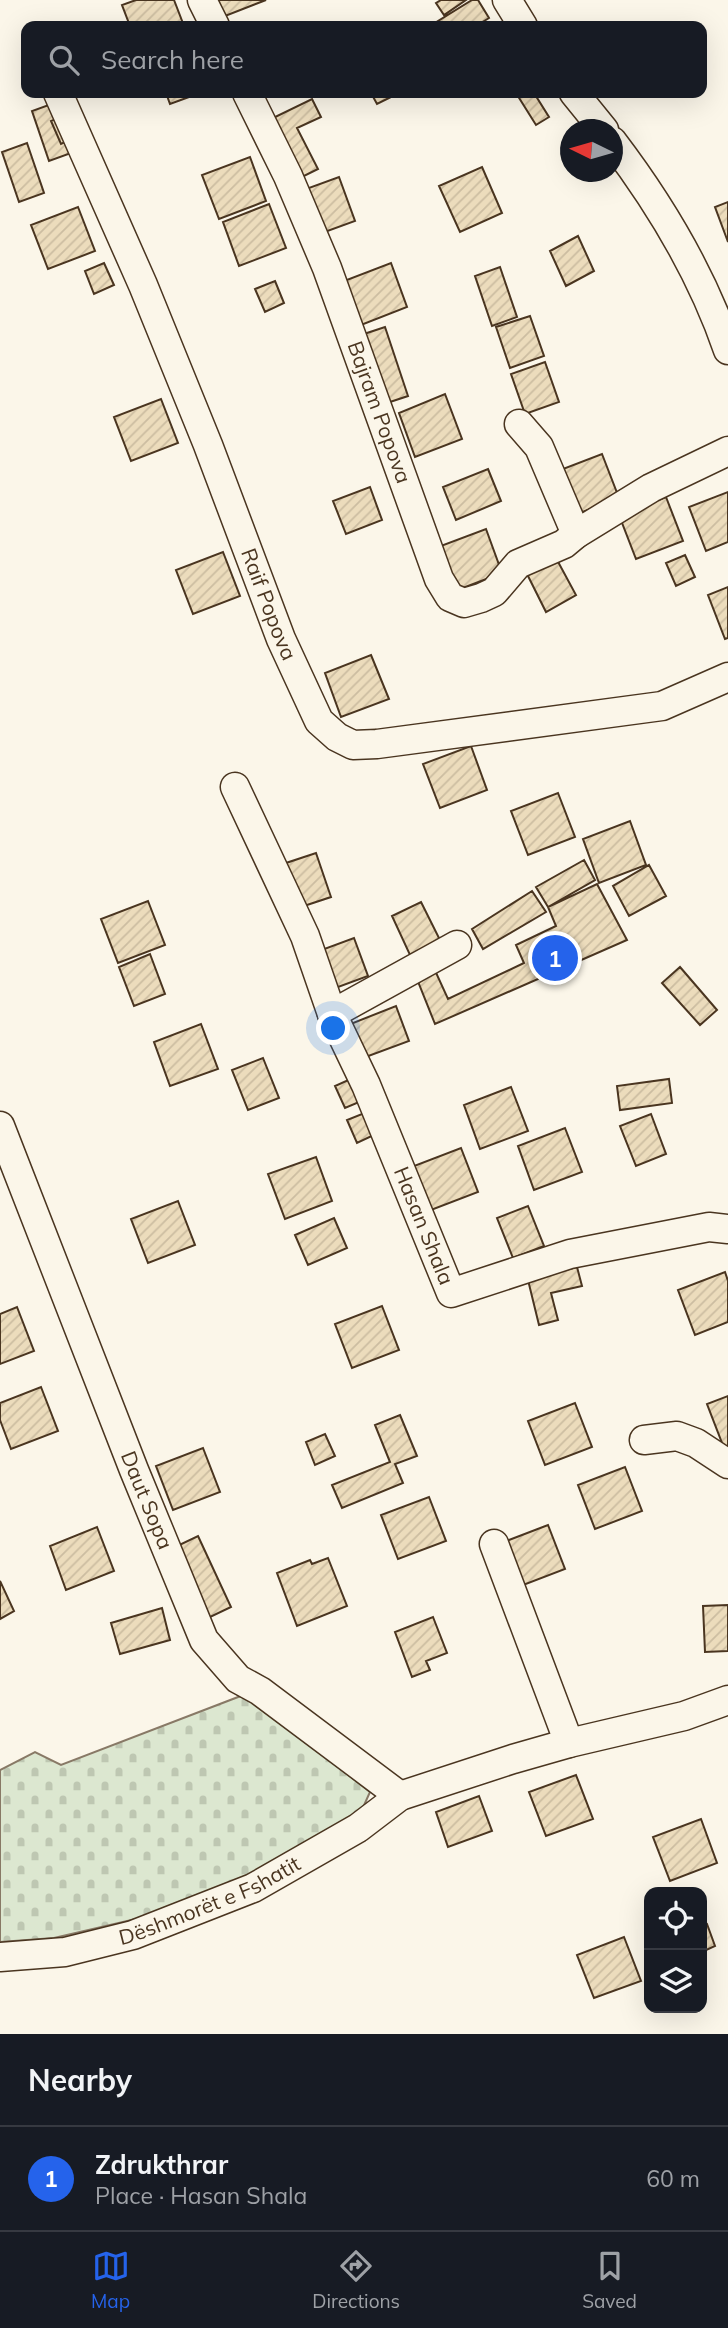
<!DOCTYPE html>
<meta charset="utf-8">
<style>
body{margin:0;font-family:Mulish,sans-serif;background:#20242c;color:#f1f3f6}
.controls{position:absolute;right:21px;bottom:21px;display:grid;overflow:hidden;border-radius:14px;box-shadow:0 7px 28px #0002}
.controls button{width:63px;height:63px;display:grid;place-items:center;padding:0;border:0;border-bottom:2px solid #363941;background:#171b24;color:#f1f3f6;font:35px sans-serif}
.compass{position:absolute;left:560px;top:119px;width:63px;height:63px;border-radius:50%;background:#171b24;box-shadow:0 7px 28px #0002;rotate:275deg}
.you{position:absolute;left:334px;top:1029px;width:24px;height:24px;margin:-18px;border:5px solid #fff;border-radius:50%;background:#1a73e8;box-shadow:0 0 0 10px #1a73e833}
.badge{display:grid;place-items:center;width:46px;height:46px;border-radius:50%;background:#2563eb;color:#fff;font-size:23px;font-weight:700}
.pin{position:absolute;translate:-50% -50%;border:4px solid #fff;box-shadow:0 2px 7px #0006}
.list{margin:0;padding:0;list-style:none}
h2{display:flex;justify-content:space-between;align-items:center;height:91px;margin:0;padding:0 28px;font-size:30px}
h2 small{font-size:23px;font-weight:400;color:#9ea1a6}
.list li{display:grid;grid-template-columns:46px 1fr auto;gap:21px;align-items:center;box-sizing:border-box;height:105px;padding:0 28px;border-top:2px solid #363941}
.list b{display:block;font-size:26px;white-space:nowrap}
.list p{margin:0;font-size:23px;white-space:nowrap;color:#9ea1a6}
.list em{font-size:23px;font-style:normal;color:#9ea1a6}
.icon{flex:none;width:38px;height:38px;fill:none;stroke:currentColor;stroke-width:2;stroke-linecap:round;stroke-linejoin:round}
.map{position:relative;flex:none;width:728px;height:2034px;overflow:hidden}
.search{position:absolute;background:#171b24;box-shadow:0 7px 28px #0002;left:21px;right:21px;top:21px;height:77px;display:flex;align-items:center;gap:18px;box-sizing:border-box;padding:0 24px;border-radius:14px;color:#9ea1a6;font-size:26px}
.sheet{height:196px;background:#171b24}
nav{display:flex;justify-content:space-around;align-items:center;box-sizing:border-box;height:98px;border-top:2px solid #363941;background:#171b24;font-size:19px;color:#9ea1a6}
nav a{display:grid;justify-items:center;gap:4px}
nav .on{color:#2563eb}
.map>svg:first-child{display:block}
.cemetery{fill:url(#cemetery-stones);stroke:#887966;stroke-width:2}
.building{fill:url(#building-hatch);stroke:#4a3520;stroke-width:2}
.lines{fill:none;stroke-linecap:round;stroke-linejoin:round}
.minor-casing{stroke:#4a3520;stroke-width:31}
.minor{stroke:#fbf6e9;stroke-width:28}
.labels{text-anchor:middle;stroke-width:5;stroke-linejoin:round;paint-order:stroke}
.street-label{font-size:21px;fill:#4a3520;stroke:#fbf6e9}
</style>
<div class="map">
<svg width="728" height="2034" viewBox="0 0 728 2034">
<defs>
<pattern id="cemetery-stones" width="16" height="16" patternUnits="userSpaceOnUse" patternTransform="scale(1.75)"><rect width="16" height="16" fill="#dce7d0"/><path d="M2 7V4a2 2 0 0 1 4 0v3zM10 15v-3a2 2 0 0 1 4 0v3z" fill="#bec7b2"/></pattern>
<pattern id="building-hatch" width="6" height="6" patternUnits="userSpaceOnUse" patternTransform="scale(1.75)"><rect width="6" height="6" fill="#ecdcbc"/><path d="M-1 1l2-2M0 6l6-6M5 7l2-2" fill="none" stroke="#ccbda1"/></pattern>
</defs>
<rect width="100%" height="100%" fill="#fbf6e9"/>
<path class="cemetery" d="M 246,1694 L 370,1792 L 361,1812 L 292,1856 L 166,1912 L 54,1938 L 0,1942 L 0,1770 L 35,1752 L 61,1765 Z"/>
<path class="building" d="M 136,0 L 174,0 L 184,26 L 130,26 L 122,5 Z
M 213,0 L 266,0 L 220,18 Z
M 441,0 L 466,0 L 444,15 L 436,3 Z
M 472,0 L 478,0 L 489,18 L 476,26 L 430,26 Z
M 166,93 L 200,93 L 170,104 Z
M 371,93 L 399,93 L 377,104 Z
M 516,93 L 534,93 L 549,117 L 536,125 Z
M 312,99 L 321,117 L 297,128 L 318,169 L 300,178 L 271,119 Z
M 57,102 L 74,152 L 49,161 L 32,111 Z
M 71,113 L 80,135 L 61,144 L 51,121 Z
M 27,143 L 44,193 L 19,202 L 2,152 Z
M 250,157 L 266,201 L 219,219 L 202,175 Z
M 482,167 L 502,213 L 460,232 L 439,186 Z
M 339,177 L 355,221 L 322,233 L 306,189 Z
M 728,202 L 728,242 L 715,207 Z
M 269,204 L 286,248 L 239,266 L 223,222 Z
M 78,207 L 95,251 L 48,269 L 31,225 Z
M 578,236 L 594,271 L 566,286 L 550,251 Z
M 104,263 L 114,285 L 94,294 L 85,271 Z
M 391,263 L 407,307 L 361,325 L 344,281 Z
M 500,267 L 517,317 L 492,326 L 475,276 Z
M 275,281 L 284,303 L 265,312 L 255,289 Z
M 530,316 L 544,356 L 510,368 L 496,327 Z
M 385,327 L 408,396 L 384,404 L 361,335 Z
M 545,362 L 559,402 L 525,414 L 511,374 Z
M 445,394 L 462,439 L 415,457 L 399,413 Z
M 161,399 L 178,443 L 131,461 L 114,417 Z
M 602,454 L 619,498 L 572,516 L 555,472 Z
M 488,469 L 501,501 L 456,520 L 443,487 Z
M 370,487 L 382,520 L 346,534 L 333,501 Z
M 728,492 L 728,542 L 706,551 L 689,507 Z
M 666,497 L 683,541 L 636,559 L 619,515 Z
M 486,529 L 502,573 L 455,591 L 438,547 Z
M 223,552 L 240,596 L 193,614 L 176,570 Z
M 685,555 L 695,577 L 676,586 L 666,563 Z
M 556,558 L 576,595 L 546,612 L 525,570 Z
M 728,587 L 728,638 L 725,639 L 708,595 Z
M 371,655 L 389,699 L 341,717 L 325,673 Z
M 471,746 L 487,790 L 440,808 L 423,764 Z
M 558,793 L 575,837 L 528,855 L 511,811 Z
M 630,821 L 646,865 L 599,883 L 583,839 Z
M 316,853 L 331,897 L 298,908 L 283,864 Z
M 584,860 L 595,880 L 548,907 L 536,887 Z
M 649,865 L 666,896 L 629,916 L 613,886 Z
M 597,884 L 627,940 L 435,1024 L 415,974 L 433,966 L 448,999 L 524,963 L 516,945 L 556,926 L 548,907 Z
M 532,891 L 546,912 L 483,949 L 472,929 Z
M 148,901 L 165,945 L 118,963 L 101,919 Z
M 421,902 L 440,940 L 410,955 L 392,916 Z
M 354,938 L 368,976 L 330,990 L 316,952 Z
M 150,954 L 165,994 L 134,1006 L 119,967 Z
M 680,967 L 717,1010 L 700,1025 L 662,983 Z
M 396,1006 L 409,1041 L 363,1058 L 348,1025 Z
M 201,1024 L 218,1069 L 170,1086 L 154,1042 Z
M 263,1058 L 279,1098 L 248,1110 L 232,1070 Z
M 355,1077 L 364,1100 L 345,1108 L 335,1086 Z
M 669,1079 L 672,1103 L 620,1110 L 617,1086 Z
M 511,1087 L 528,1131 L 480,1149 L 464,1105 Z
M 367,1112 L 376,1134 L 357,1143 L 347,1120 Z
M 651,1114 L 666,1154 L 636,1166 L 620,1126 Z
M 565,1128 L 582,1172 L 534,1190 L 518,1146 Z
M 461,1148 L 478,1192 L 431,1210 L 414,1166 Z
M 316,1157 L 332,1201 L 285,1219 L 268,1174 Z
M 178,1201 L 195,1245 L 148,1263 L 131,1219 Z
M 528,1206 L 544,1246 L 513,1258 L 497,1218 Z
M 334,1218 L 347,1248 L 308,1265 L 295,1235 Z
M 577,1267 L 582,1286 L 551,1293 L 558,1320 L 539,1325 L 528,1280 Z
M 725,1272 L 728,1281 L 728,1322 L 695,1335 L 678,1290 Z
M 382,1306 L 399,1350 L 352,1368 L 335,1324 Z
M 17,1307 L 34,1351 L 0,1364 L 0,1314 Z
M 41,1387 L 58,1431 L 11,1449 L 0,1420 L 0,1403 Z
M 728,1396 L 728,1447 L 724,1448 L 707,1404 Z
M 575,1403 L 592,1447 L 545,1465 L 528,1421 Z
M 400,1415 L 417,1456 L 395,1464 L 403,1483 L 342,1508 L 332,1485 L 390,1462 L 375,1425 Z
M 325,1434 L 335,1456 L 315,1465 L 306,1442 Z
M 203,1448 L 220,1492 L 173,1510 L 156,1466 Z
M 625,1467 L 642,1511 L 595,1529 L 578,1485 Z
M 429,1497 L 446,1541 L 398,1559 L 381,1515 Z
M 548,1525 L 565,1569 L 518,1587 L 501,1543 Z
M 97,1527 L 114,1571 L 66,1590 L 50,1546 Z
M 198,1536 L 231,1607 L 206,1619 L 173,1548 Z
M 328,1558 L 347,1606 L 297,1626 L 277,1573 L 310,1560 L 312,1564 Z
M 0,1581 L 14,1611 L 0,1619 Z
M 728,1605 L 728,1651 L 705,1652 L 703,1606 Z
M 162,1608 L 170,1640 L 120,1654 L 111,1623 Z
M 433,1617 L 447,1653 L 426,1661 L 430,1670 L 412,1677 L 395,1632 Z
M 576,1775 L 593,1819 L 546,1836 L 529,1792 Z
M 479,1796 L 492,1831 L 448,1847 L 436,1812 Z
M 701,1819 L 717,1863 L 670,1881 L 653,1837 Z
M 707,1924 L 715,1946 L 702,1952 L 702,1926 Z
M 624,1937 L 641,1981 L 594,1998 L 577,1955 Z"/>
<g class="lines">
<g class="minor-casing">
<g id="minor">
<path d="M 202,0 L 215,26"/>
<path d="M 507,0 L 523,26"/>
<path id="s1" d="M 58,93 L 143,285 L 208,445 L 281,639 L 319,721 L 337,737 L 353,745 L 377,744 L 662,706 L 728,677"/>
<path id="s2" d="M 247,93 L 288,176 L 327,268 L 439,579 L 450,597 L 464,603 L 481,598 L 494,592 L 518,564 L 564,544 L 576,534 L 651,488 L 728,451"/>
<path d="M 574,93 L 604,130"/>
<path d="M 612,141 C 660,204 702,274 728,350"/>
<path d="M 519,424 L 539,447 L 576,534"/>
<path id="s3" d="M 235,787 L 305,936 L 332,1014 L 366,1085 L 451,1293 L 570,1254 L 709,1227 L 728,1229"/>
<path d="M 332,1014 L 457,945"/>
<path id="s4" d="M 0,1126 L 134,1470 L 204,1640 L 238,1679 L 260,1691 L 400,1796"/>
<path d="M 644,1440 L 677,1436 L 696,1443 L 728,1464"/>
<path d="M 494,1544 L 569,1743"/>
<path id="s5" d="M 0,1957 L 65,1952 L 133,1935 L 253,1888 L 358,1828 L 400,1796 L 513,1759 L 569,1743 L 684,1716 L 728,1700"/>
</g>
</g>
<use href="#minor" class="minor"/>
</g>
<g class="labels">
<g class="street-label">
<text dy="7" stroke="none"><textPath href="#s2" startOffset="346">Bajram Popova</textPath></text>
<text dy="7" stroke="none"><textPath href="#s1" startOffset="553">Raif Popova</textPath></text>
<text dy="7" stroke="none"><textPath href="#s3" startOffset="478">Hasan Shala</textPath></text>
<text dy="7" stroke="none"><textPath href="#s4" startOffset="402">Daut Sopa</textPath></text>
<text dy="7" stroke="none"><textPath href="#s5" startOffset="219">Dëshmorët e Fshatit</textPath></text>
</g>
</g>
</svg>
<div class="controls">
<button><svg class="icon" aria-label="locate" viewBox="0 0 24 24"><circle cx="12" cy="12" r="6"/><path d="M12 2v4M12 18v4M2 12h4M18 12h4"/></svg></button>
<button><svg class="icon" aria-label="layers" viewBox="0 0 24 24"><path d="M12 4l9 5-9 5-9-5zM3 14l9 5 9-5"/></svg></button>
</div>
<svg class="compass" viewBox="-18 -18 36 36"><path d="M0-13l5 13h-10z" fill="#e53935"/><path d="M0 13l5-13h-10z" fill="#9ea1a6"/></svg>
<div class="you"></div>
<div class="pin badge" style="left:555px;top:958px">1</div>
<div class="search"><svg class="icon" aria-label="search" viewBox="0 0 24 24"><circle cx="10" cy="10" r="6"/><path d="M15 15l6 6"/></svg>Search here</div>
</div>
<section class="sheet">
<h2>Nearby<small></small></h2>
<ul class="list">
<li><span class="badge">1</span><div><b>Zdrukthrar</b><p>Place · Hasan Shala</p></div><em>60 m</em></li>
</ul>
</section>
<nav>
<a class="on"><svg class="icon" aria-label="map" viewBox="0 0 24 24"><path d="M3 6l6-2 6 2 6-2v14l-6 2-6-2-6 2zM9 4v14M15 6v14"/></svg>Map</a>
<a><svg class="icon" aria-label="directions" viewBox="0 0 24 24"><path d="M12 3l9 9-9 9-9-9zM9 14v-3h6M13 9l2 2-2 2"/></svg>Directions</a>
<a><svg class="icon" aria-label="saved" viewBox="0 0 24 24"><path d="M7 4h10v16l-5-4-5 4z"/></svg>Saved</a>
</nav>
